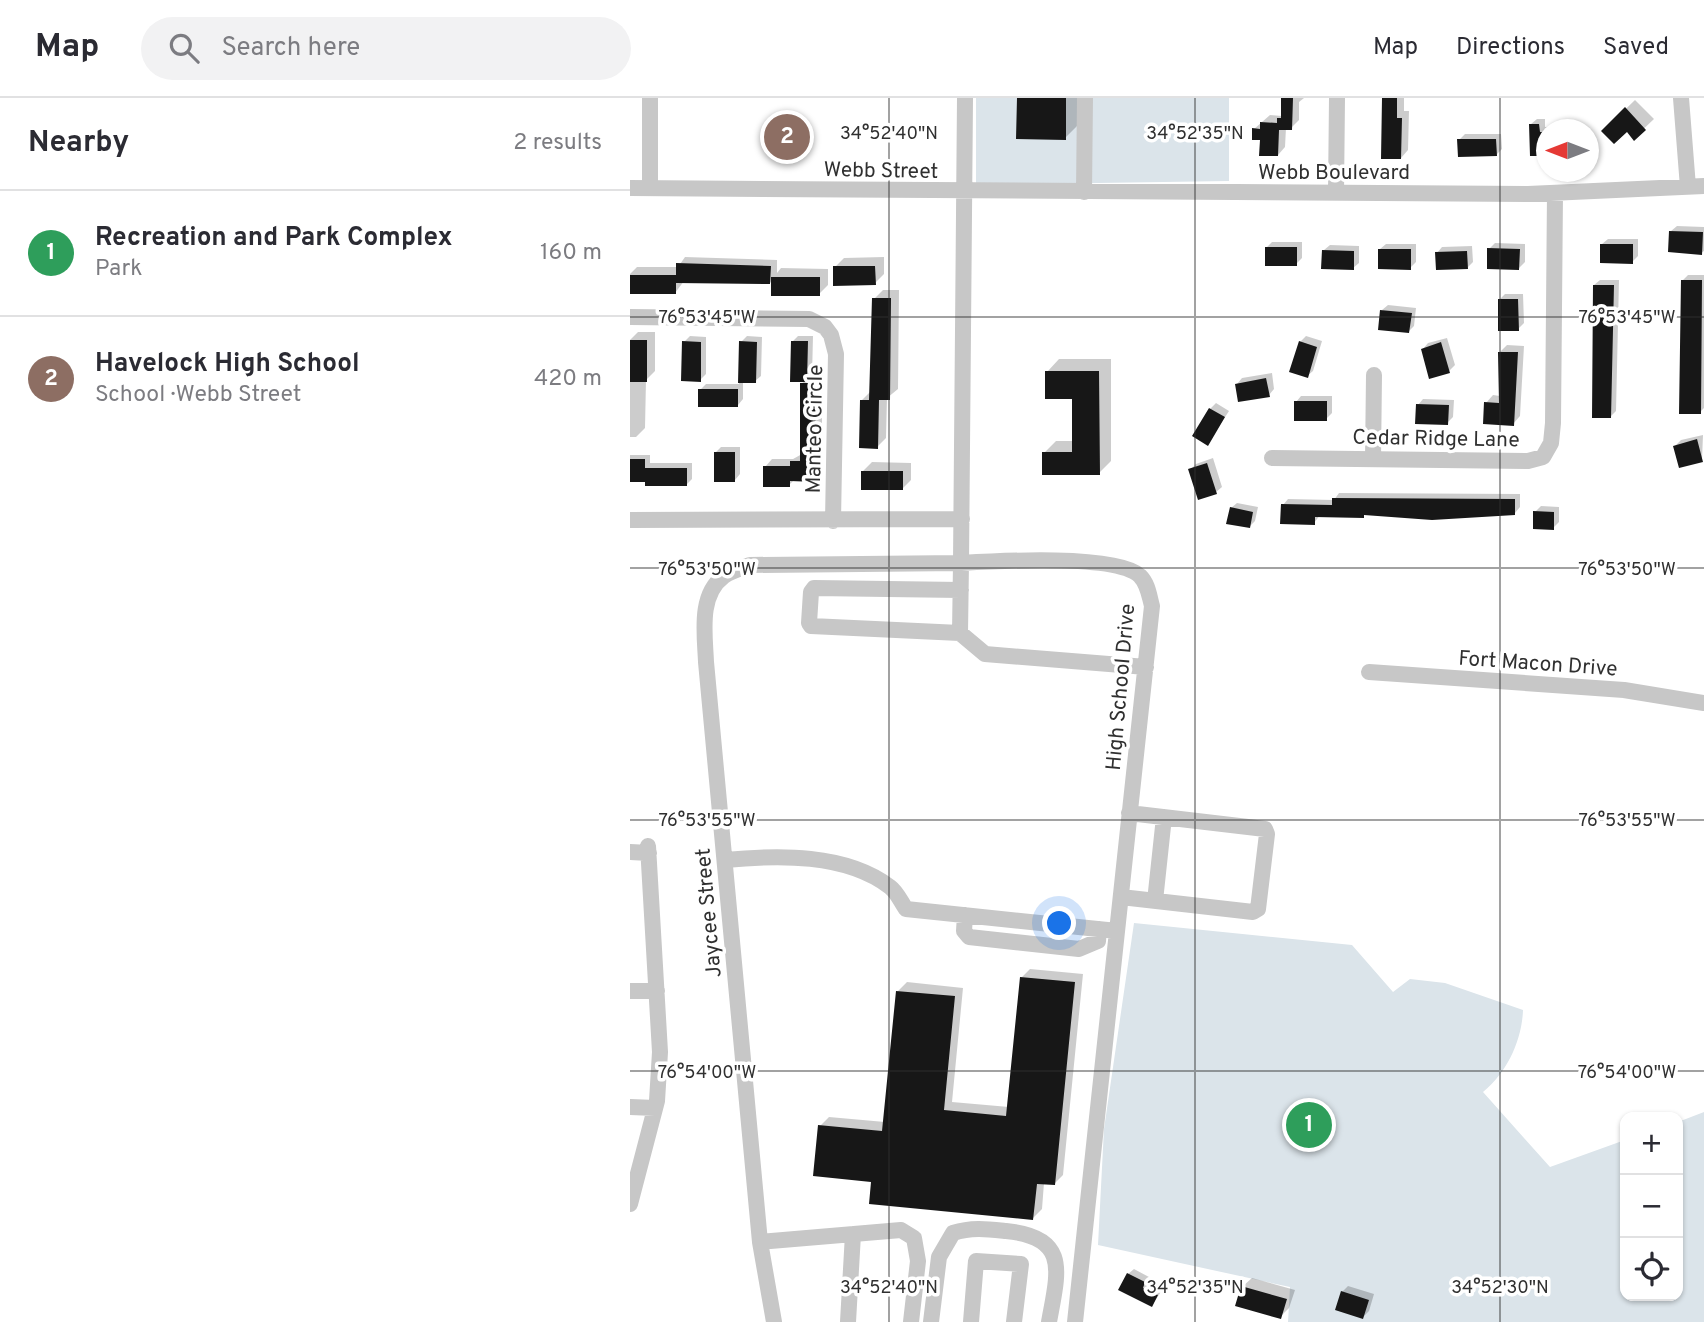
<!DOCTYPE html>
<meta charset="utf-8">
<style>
body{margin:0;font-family:Overpass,sans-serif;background:#f2f2f3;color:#2b2b33}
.controls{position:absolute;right:21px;bottom:21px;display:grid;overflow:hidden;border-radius:14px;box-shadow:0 2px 5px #0004}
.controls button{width:63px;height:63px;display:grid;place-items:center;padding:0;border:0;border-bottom:2px solid #e1e1e2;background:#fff;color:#2b2b33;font:35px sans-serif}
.compass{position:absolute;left:906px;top:21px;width:63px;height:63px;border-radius:50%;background:#fff;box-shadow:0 2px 5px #0004;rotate:270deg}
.you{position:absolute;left:430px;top:826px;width:24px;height:24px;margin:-18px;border:5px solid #fff;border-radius:50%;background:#1a73e8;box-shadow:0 0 0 10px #1a73e833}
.badge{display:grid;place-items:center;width:46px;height:46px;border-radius:50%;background:#3d7e34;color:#fff;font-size:23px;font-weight:700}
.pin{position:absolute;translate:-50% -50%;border:4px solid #fff;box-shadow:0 2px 7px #0006}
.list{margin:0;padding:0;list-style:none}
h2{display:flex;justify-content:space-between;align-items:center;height:91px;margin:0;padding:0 28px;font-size:30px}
h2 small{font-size:23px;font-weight:400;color:#7c7c81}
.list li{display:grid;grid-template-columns:46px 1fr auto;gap:21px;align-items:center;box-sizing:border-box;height:126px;padding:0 28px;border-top:2px solid #e1e1e2}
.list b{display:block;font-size:26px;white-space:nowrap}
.list p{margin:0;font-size:23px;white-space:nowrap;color:#7c7c81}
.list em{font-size:23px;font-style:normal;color:#7c7c81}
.icon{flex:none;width:38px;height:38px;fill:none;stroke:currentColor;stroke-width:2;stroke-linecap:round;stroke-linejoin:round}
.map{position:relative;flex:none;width:1074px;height:1224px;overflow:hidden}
header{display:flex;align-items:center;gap:42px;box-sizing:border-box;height:98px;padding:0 35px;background:#fff;border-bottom:2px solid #e1e1e2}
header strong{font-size:33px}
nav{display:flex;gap:38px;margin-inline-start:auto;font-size:24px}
.search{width:490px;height:63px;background:#f2f2f3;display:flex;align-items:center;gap:18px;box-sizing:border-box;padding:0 24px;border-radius:38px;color:#7c7c81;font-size:26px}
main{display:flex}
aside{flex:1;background:#fff}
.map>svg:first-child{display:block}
.green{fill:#dbe4ea}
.shadow{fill:#0003}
.building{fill:#171717}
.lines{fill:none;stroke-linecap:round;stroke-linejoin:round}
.minor{stroke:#c7c7c7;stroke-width:16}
.ticks{fill:none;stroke:#303030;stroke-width:2;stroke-opacity:0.45}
.labels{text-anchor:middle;stroke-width:7;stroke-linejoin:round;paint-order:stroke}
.street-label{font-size:21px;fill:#303030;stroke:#fff}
.ticks-label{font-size:18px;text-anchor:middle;fill:#303030;stroke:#fff;stroke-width:7;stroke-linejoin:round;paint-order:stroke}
</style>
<header>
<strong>Map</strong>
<div class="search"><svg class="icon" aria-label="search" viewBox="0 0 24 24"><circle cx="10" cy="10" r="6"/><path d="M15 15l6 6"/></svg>Search here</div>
<nav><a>Map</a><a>Directions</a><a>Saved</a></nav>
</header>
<main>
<aside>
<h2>Nearby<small>2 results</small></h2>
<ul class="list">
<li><span class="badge" style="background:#2e9e5b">1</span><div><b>Recreation and Park Complex</b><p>Park</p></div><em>160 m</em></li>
<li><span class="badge" style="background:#8d6e63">2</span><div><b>Havelock High School</b><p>School · Webb Street</p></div><em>420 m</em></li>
</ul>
</aside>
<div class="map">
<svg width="1074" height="1224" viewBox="0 0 1074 1224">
<rect width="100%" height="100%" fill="#fff"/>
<path class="green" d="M 346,0 L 599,0 L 599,83 L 346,87 Z
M 504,825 L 722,847 L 763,894 L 780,881 L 815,885 L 893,912 C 892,942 877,975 853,994 L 920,1069 L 995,1042 L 995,1198 L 1048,1198 L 1048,1024 L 1074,1014 L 1074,1224 L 658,1224 L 660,1189 L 468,1147 L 474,1031 Z"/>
<path class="shadow" d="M 389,0 L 448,0 L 447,28 L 435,40 Z
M 653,0 L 674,0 L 669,4 L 669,22 L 661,30 L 656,30 L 655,49 L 648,57 L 624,31 L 640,17 L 652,18 Z
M 754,0 L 774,0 L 774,13 L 779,13 L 778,52 L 771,60 Z
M 1005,2 L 1024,21 L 1004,40 L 997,32 L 973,33 Z
M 907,21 L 915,21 L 915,29 L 938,28 L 938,32 L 916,32 L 916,56 L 902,57 L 901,26 Z
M 835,36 L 871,36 L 872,51 L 866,57 L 829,42 Z
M 1047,128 L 1074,129 L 1074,153 L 1071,155 L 1041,133 Z
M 978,141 L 1008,141 L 1008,158 L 1002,164 L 972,146 Z
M 642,144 L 672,144 L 672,160 L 666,166 L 636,150 Z
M 865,145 L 895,146 L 895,164 L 889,170 L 859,151 Z
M 756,146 L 786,146 L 786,164 L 780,170 L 750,151 Z
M 700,147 L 729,148 L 729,165 L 723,170 L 694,152 Z
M 842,148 L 843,164 L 837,170 L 807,155 L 812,149 Z
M 55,159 L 147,162 L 147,175 L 151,170 L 198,171 L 198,187 L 189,196 L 142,182 L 140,185 L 54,183 L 45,195 L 0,194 L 0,176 L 7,169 L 48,169 Z
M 254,159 L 254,176 L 245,185 L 205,169 L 214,160 Z
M 1058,177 L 1074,177 L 1074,310 L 1070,314 L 1052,183 Z
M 970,182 L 989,182 L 986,313 L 980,319 L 964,187 Z
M 253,192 L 269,192 L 268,291 L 257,300 L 256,340 L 247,349 L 231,303 L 241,293 L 244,201 Z
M 875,196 L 893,196 L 894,225 L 888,231 L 869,202 Z
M 758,207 L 786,210 L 784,228 L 779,233 L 752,212 Z
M 8,234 L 25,234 L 25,273 L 16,282 L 15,330 L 6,339 L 0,339 L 0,242 Z
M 60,238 L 76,239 L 76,276 L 70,282 L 54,244 Z
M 117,238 L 132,239 L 131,278 L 125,283 L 113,283 L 113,301 L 108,307 L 70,292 L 76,286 L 109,286 L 111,244 Z
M 168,238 L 183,238 L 182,279 L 192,279 L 192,375 L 185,382 L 164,382 L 159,387 L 135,369 L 142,361 L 163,361 L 172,356 L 171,286 L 175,283 L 163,243 Z
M 676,238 L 692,243 L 683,273 L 677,278 L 670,244 Z
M 817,240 L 825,267 L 819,273 L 793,251 L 798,245 Z
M 877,247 L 894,248 L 890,318 L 883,326 L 856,305 L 863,297 L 870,298 L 869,255 Z
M 429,261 L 481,261 L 481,363 L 469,375 L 414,355 L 426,343 L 444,343 L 444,299 L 417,274 Z
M 642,275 L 644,291 L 639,297 L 607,286 L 612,280 Z
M 671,298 L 702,298 L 702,315 L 696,321 L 666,304 Z
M 793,301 L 824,302 L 823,319 L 817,325 L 788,307 Z
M 586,305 L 599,313 L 578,345 L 580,311 Z
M 1073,337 L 1072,362 L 1045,348 L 1051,342 Z
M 91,349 L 110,349 L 110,376 L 105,382 L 85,355 Z
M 0,357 L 20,357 L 20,365 L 62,365 L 62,381 L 56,387 L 0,383 Z
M 583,360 L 592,389 L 586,394 L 560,372 L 566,366 Z
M 242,364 L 281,365 L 281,382 L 272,391 L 233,373 Z
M 709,395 L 890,396 L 890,409 L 885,415 L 690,417 L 684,425 L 653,407 L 658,401 L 704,402 Z
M 607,405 L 628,409 L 625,423 L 619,429 L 601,410 Z
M 911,408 L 929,409 L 929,424 L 923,430 L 905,414 Z
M 400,871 L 453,876 L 433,1077 L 424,1086 L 414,1085 L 412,1111 L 403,1120 L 243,1082 L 190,1028 L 199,1019 L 255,1024 L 268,893 L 277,884 L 333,890 L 322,1004 L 379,1009 L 391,880 Z
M 504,1171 L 519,1179 L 518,1184 L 533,1191 L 522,1207 L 498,1176 Z
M 622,1180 L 665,1192 L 659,1210 L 650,1219 L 613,1188 Z
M 718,1188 L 744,1196 L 739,1213 L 733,1219 L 712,1194 Z"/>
<path class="building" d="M 387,0 L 436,0 L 436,42 L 386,41 Z
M 651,0 L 663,0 L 662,32 L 649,32 L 648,58 L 629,58 L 630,42 L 622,42 L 622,30 L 630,31 L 630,24 L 647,25 L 647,20 L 651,20 Z
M 752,0 L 767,0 L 767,20 L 772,20 L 771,61 L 751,61 Z
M 995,9 L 1016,32 L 1004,43 L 997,34 L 984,46 L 971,33 Z
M 899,26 L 909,26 L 910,34 L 916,34 L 916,58 L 900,58 Z
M 827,41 L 866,41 L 867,58 L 828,59 Z
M 1039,133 L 1073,134 L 1072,157 L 1038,154 Z
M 970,146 L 1003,146 L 1003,166 L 970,165 Z
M 635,149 L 667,149 L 667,168 L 635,168 Z
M 857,150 L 890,151 L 889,172 L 857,171 Z
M 748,151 L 781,151 L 781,172 L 748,171 Z
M 692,152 L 724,153 L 724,172 L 691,171 Z
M 837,153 L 838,171 L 806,172 L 805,154 Z
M 46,165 L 141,168 L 140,186 L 46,185 Z
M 203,168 L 245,168 L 246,187 L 203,188 Z
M 0,177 L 46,177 L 46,196 L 0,196 Z
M 141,179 L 190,179 L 190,198 L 141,198 Z
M 1051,182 L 1072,182 L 1071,316 L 1049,316 Z
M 963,187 L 984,187 L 981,320 L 962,320 Z
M 242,200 L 261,200 L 260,302 L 239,302 Z
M 868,201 L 888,201 L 889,233 L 868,233 Z
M 750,212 L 782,215 L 779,235 L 748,232 Z
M 0,242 L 17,242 L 17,284 L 0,284 Z
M 52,243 L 71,244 L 71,284 L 51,283 Z
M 109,243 L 127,244 L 126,285 L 108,285 Z
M 161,243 L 178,243 L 177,284 L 160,284 Z
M 669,243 L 687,249 L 678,280 L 659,274 Z
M 811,244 L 820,275 L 799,281 L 791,251 Z
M 868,254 L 888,254 L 884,328 L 853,326 L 854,304 L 869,305 Z
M 415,273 L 469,273 L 470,377 L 412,377 L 412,354 L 442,354 L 442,301 L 415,301 Z
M 636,280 L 640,299 L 608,304 L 605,286 Z
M 170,285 L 185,285 L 186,384 L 160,383 L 160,389 L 133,389 L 133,368 L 160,368 L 160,363 L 170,363 Z
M 68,291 L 108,291 L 108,309 L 68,309 Z
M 230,302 L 249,302 L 248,351 L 229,350 Z
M 664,303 L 697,303 L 697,323 L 664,323 Z
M 786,306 L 819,307 L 818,327 L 785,326 Z
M 579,310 L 595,319 L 578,348 L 562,338 Z
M 1067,341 L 1073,364 L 1049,370 L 1043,348 Z
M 84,354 L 105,354 L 105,384 L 84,384 Z
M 0,361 L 15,361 L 15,370 L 57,370 L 57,388 L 15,388 L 15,384 L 0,384 Z
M 577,365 L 587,396 L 568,402 L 558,371 Z
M 231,373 L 273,373 L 273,392 L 231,392 Z
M 702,400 L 885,401 L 885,417 L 802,422 L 734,417 L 734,420 L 685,419 L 685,427 L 650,426 L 651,406 L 702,407 Z
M 600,409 L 623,414 L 620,430 L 596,426 Z
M 903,413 L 924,414 L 924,432 L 903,431 Z
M 390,879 L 445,884 L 425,1087 L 407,1086 L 403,1122 L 239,1106 L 241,1084 L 183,1078 L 188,1027 L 252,1033 L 266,893 L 325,898 L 314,1012 L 376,1018 Z
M 497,1175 L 515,1184 L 513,1190 L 528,1197 L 522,1209 L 488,1192 Z
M 611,1188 L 657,1201 L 651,1221 L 605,1208 Z
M 711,1193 L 739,1202 L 733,1221 L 705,1212 Z"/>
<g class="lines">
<path class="minor" d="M 335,0 L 331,465 C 366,463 487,456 510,478 C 518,486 519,497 522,508 L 445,1224
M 1051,0 L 1058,89
M 0,90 L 898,96 L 1074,88
M 20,90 L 20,0
M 454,94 L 455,0
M 706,95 L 707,0
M 0,219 L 179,221 L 195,229 L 201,237 L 206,256 L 203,423
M 642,360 L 898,363 L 913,359 L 921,345 L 923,325 L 925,95
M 743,361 L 744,277
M 0,422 L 332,421
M 330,535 L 181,528 L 179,525 L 181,494 L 184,490 L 331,492
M 739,574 L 994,592 L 1074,605
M 0,754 L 19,755
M 95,762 C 147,757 216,755 260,789 C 267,794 271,804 276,811 L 487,833
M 491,799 L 623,814 L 628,811 L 637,736 L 635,731 L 499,715
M 525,803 L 534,719
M 335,817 L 334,833 L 339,839 L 449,851 L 468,843 L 469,831
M 0,893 L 27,893
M 0,1009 L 25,1010
M 0,1106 L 27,1003 L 30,954 L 18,748
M 130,1144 L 271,1132 L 284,1140 L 288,1163 L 281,1224
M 144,1224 L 130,1144 L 76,564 C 75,537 68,497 94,478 C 101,473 112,470 120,467 L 331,465 L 330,535 L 355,556 L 516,569
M 218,1224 L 223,1136
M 301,1224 L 309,1159 L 323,1135 C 342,1129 357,1131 376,1133 C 440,1139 428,1174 419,1224
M 341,1224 L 346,1163 L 391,1166 L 384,1224"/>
</g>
<path class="ticks" d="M 259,0 L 259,1224M 565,0 L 565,1224M 870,0 L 870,1224M 0,219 L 1074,219M 0,470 L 1074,470M 0,722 L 1074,722M 0,973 L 1074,973"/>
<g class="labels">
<g class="street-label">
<text transform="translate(251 72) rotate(1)" y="7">Webb Street</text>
<text x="704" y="81">Webb Boulevard</text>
<text transform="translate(184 331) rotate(-89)" y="7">Manteo Circle</text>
<text transform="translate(806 340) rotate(1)" y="7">Cedar Ridge Lane</text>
<text transform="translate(908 565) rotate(4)" y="7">Fort Macon Drive</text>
<text transform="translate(490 589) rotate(-85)" y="7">High School Drive</text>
<text transform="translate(78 815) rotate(-95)" y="7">Jaycee Street</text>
</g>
</g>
<g class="ticks-label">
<text x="259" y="41">34°52'40"N</text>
<text x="565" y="41">34°52'35"N</text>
<text x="997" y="225">76°53'45"W</text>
<text x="77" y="225">76°53'45"W</text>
<text x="997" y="477">76°53'50"W</text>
<text x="77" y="477">76°53'50"W</text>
<text x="997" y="728">76°53'55"W</text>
<text x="77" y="728">76°53'55"W</text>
<text x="997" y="980">76°54'00"W</text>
<text x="77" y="980">76°54'00"W</text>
<text x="259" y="1195">34°52'40"N</text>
<text x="565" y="1195">34°52'35"N</text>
<text x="870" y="1195">34°52'30"N</text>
</g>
</svg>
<div class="controls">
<button>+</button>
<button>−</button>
<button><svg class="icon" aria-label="locate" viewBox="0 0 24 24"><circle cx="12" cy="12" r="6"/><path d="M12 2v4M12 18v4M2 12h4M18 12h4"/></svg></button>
</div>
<svg class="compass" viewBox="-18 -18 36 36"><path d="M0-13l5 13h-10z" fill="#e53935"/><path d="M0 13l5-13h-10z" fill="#7c7c81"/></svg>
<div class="you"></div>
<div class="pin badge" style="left:679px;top:1027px;background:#2e9e5b">1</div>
<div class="pin badge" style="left:157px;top:39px;background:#8d6e63">2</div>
</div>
</main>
